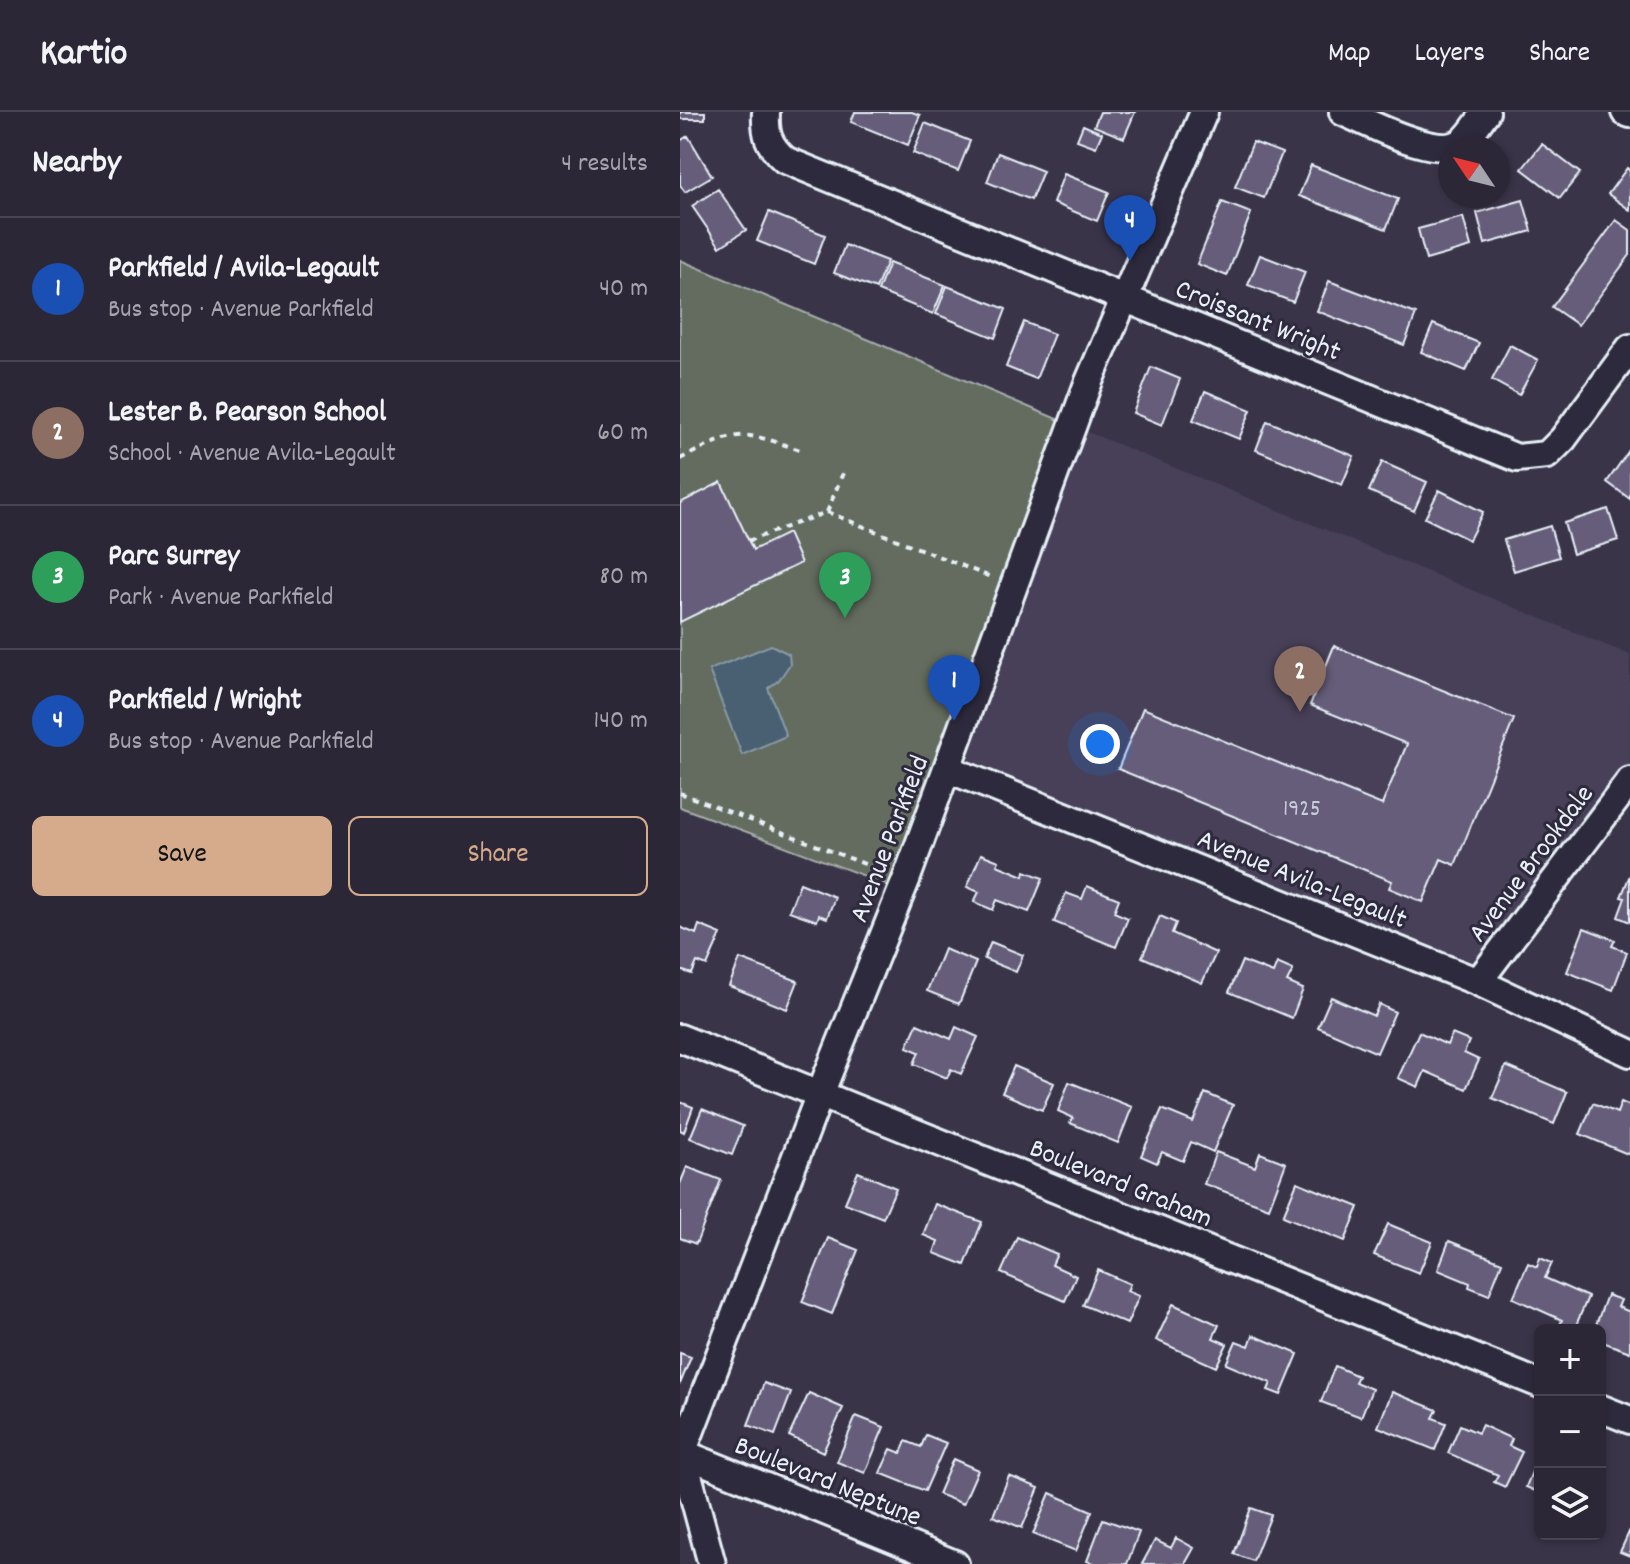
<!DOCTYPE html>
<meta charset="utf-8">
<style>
body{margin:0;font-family:Dekko,sans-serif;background:#342f3f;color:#f1f3f6}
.controls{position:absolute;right:24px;bottom:24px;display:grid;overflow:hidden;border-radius:12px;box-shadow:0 2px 6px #0004}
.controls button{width:72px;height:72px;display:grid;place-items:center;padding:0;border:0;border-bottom:2px solid #484452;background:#2c2737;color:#f1f3f6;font:40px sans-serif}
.compass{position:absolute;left:758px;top:24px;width:72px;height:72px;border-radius:50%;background:#2c2737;box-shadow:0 2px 6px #0004;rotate:305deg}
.you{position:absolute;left:420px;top:632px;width:28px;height:28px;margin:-20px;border:6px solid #fff;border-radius:50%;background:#1a73e8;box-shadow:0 0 0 12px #1a73e833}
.badge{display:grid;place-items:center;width:52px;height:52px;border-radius:50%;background:#d6ab8b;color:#fff;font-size:26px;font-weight:700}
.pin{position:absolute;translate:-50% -66px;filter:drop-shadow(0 2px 4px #0008)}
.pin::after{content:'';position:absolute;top:42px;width:28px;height:24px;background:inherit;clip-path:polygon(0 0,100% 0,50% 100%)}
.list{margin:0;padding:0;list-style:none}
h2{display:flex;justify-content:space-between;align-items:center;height:104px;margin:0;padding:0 32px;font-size:34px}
h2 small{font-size:26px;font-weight:400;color:#a6a5ad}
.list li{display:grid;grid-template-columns:52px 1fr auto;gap:24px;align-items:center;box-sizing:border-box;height:144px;padding:0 32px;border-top:2px solid #484452}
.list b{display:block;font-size:30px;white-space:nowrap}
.list p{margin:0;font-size:26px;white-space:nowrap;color:#a6a5ad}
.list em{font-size:26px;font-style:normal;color:#a6a5ad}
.actions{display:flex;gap:16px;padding:24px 32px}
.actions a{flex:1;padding:18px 0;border:2px solid #d6ab8b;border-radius:12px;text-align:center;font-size:28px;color:#d6ab8b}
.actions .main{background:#d6ab8b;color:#111}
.icon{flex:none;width:44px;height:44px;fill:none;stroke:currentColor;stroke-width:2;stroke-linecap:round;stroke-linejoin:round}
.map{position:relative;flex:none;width:950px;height:1452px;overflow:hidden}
header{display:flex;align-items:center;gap:48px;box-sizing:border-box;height:112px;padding:0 40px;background:#2c2737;border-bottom:2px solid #484452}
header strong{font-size:38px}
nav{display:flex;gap:44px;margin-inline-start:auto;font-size:28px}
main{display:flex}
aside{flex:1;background:#2c2737}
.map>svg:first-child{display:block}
.built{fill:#474058}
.green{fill:#646c5f;stroke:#a6aeac;stroke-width:2}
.water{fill:#496173;stroke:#899ba8;stroke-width:2}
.building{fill:#665d7a;stroke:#e8f1f8;stroke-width:2}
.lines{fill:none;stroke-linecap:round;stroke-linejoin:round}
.street-casing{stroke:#e8f1f8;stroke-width:32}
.path{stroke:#e8f1f8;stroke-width:4;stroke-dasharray:6 6;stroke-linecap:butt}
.street{stroke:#2f2a3d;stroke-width:26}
.labels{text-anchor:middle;stroke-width:6;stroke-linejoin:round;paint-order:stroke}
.number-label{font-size:24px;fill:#c8ccd8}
.street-label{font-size:28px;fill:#e8f1f8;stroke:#2f2a3d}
</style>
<header>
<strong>Kartio</strong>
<nav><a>Map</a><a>Layers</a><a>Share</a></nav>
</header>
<main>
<aside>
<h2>Nearby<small>4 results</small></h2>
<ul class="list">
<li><span class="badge" style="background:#1a4fb4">1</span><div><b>Parkfield / Avila-Legault</b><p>Bus stop · Avenue Parkfield</p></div><em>40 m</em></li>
<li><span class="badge" style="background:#8d6e63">2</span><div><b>Lester B. Pearson School</b><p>School · Avenue Avila-Legault</p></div><em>60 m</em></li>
<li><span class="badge" style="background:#2e9e5b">3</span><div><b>Parc Surrey</b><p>Park · Avenue Parkfield</p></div><em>80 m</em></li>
<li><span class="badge" style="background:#1a4fb4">4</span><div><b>Parkfield / Wright</b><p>Bus stop · Avenue Parkfield</p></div><em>140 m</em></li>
</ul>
<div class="actions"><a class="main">Save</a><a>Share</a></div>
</aside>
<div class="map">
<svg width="950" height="1452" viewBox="0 0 950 1452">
<rect width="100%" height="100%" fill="#3a3449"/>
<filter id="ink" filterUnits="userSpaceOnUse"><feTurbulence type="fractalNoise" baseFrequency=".0125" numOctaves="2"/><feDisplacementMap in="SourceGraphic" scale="16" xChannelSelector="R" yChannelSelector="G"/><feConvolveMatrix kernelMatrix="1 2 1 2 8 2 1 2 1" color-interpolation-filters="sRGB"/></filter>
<g filter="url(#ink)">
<path class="built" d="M 403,318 L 950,543 L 950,669 L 798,870 L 268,657 Z"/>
<path class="green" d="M 0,148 L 403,318 L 222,778 L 0,695 Z"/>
<path class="water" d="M 91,533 L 109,542 L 110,552 L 99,568 L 88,576 L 106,624 L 62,643 L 29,558 Z"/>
<path class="building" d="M 0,0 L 25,0 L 25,7 L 0,7 Z
M 175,0 L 232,0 L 240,3 L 228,33 L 171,10 Z
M 420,0 L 455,0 L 444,26 L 414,14 Z
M 245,11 L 290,29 L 278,59 L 233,41 Z
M 403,13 L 422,21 L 416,35 L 397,28 Z
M 8,24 L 32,64 L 5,80 L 0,73 L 0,29 Z
M 573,30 L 602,41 L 584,86 L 555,75 Z
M 862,32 L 900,61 L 880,86 L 842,57 Z
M 318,41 L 363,59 L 351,88 L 307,70 Z
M 631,53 L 718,87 L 706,117 L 619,84 Z
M 947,56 L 950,59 L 950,98 L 928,82 Z
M 384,62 L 429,80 L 417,109 L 373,91 Z
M 38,77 L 66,118 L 40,135 L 12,94 Z
M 843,88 L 852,119 L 805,132 L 797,101 Z
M 542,90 L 571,101 L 547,164 L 517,152 Z
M 89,100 L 145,123 L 134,152 L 77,129 Z
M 783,105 L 791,135 L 746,148 L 738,117 Z
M 936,108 L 950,118 L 950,143 L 898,213 L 872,195 Z
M 165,133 L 207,149 L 196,177 L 154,161 Z
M 580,143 L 625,160 L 613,190 L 568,173 Z
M 209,151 L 265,173 L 253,202 L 198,179 Z
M 649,169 L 736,202 L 724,233 L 637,199 Z
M 267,174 L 326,197 L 315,226 L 256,202 Z
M 344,210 L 374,222 L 356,267 L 326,255 Z
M 753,212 L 799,231 L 786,259 L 741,240 Z
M 830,233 L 858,248 L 839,283 L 812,268 Z
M 471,255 L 500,267 L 482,313 L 453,301 Z
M 525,279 L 571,298 L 559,327 L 513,308 Z
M 587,309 L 674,344 L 662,373 L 576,338 Z
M 950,337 L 950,387 L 927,370 Z
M 702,350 L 747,370 L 734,399 L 689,379 Z
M 41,370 L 73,438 L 108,421 L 121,451 L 0,510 L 0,391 Z
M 759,378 L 803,400 L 789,428 L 745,406 Z
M 928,397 L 938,428 L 893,442 L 884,411 Z
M 870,414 L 879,445 L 834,459 L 824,428 Z
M 654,534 L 834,607 L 775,753 L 761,747 L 743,790 L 709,776 L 712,769 L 438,657 L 463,596 L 702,693 L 727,632 L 630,593 Z
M 301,742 L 319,749 L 317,753 L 344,764 L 345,759 L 363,766 L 349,800 L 317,788 L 313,798 L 294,790 L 299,780 L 287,775 Z
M 950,763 L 950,810 L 938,805 L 945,786 L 941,785 Z
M 120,771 L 155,785 L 147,806 L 139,803 L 137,809 L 109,799 Z
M 407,774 L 439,787 L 434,800 L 448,806 L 436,835 L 374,810 L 386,781 L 402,787 Z
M 480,804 L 496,811 L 492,821 L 536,841 L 522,871 L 462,845 Z
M 19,813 L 41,822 L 27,854 L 17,850 L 12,862 L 0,858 L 0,815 L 16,822 Z
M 904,816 L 935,828 L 932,834 L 947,840 L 933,878 L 887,860 Z
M 311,830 L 343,843 L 336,860 L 304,847 Z
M 264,837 L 296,850 L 279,892 L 247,879 Z
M 60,847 L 118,869 L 107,897 L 49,874 Z
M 562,849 L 593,861 L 597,851 L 613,858 L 607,870 L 623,877 L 612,906 L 549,880 Z
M 651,885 L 694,904 L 699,892 L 715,900 L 697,941 L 638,915 Z
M 237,912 L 271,927 L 276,915 L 298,925 L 281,962 L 271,957 L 267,966 L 234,952 L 239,940 L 227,935 Z
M 739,920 L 767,933 L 772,922 L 789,929 L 784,941 L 799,948 L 786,977 L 745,959 L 738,975 L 718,966 Z
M 334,954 L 374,971 L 362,998 L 322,981 Z
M 826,954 L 887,980 L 874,1012 L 812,986 Z
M 389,970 L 452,995 L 438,1031 L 390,1011 L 393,1006 L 378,999 Z
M 525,981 L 553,993 L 533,1040 L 511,1030 L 503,1049 L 482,1040 L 477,1051 L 461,1044 L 482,997 L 513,1010 Z
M 0,990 L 13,995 L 4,1020 L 0,1018 Z
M 941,990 L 950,994 L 950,1043 L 900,1022 L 913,991 L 937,1001 Z
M 22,997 L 63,1014 L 52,1043 L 10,1026 Z
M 536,1040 L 575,1055 L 580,1041 L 606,1051 L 589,1096 L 524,1072 Z
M 7,1055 L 41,1068 L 16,1132 L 0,1126 L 0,1072 Z
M 178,1060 L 216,1076 L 203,1106 L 165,1091 Z
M 617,1070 L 679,1095 L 665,1129 L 603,1104 Z
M 255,1092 L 302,1110 L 285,1153 L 254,1141 L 258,1129 L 243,1123 Z
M 708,1112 L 752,1130 L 739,1161 L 694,1143 Z
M 337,1125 L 377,1142 L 372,1153 L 396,1164 L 385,1189 L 321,1161 Z
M 148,1126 L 178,1138 L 152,1202 L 122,1190 Z
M 769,1129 L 822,1150 L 809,1183 L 789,1175 L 790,1171 L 758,1158 Z
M 860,1146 L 872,1151 L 865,1166 L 908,1185 L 894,1218 L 880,1213 L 882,1208 L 833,1186 L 848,1151 L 857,1155 Z
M 418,1158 L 450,1172 L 447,1179 L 459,1184 L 447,1212 L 403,1193 Z
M 927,1183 L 941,1188 L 938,1195 L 950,1200 L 950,1240 L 920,1229 L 920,1218 L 914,1218 Z
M 493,1192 L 539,1213 L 533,1226 L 547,1232 L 536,1255 L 476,1228 Z
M 573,1223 L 618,1242 L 601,1283 L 588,1278 L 591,1271 L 546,1252 L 556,1229 L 569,1234 Z
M 0,1241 L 11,1245 L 0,1272 Z
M 655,1254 L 678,1264 L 675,1270 L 692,1277 L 681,1305 L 641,1290 Z
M 84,1271 L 111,1281 L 95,1323 L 68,1313 Z
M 712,1280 L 757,1298 L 753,1306 L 766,1311 L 755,1338 L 698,1315 Z
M 129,1281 L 163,1296 L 143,1340 L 109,1324 Z
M 176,1304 L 204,1315 L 185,1361 L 157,1350 Z
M 780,1313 L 798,1321 L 802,1313 L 832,1327 L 829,1334 L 842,1340 L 825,1375 L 814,1370 L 818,1363 L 768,1341 Z
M 246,1323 L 266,1331 L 245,1379 L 200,1361 L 211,1337 L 221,1341 L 226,1329 L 241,1335 Z
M 860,1340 L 860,1381 L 846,1375 Z
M 273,1347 L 298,1358 L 283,1392 L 258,1382 Z
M 329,1364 L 359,1376 L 342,1416 L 313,1404 Z
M 370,1381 L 412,1399 L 396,1439 L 353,1422 Z
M 571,1396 L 591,1403 L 573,1449 L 554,1442 Z
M 423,1407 L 459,1420 L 447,1452 L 416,1452 L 407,1449 Z
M 950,1418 L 950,1444 L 940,1440 Z
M 496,1426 L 514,1436 L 505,1452 L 462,1452 L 475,1428 L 491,1436 Z"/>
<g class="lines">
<g class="street-casing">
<path id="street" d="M 86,0 C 85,22 88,33 105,48 L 837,346 L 867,343 L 883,327 L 950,236
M 663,0 C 689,11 758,48 782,30 C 791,23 799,9 806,0
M 945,0 L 950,2
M 268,657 L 798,870 L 950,941
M 798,870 L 950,669
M 0,926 L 860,1272
M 920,1296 L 950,1308
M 0,1340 L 275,1452
M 2,1341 L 140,982 L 226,768 L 407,274 L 524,0
M 2,1341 L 32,1452"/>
</g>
<path class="path" d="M 0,347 C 60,318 59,317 123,339
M 147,400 L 165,356
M 68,429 L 147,400 L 313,466
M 0,681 L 203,759"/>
<use href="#street" class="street"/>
</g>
</g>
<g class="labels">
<g class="number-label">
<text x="622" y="703">1925</text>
</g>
<g class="street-label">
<text transform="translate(579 206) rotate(22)" y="10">Croissant Wright</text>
<text transform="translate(207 726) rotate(-69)" y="10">Avenue Parkfield</text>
<text transform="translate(849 750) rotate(-53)" y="10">Avenue Brookdale</text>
<text transform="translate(623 765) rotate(22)" y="10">Avenue Avila-Legault</text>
<text transform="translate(442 1069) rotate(22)" y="10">Boulevard Graham</text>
<text transform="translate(149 1367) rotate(22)" y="10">Boulevard Neptune</text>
</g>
</g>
</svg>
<div class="controls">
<button>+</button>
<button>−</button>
<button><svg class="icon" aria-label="layers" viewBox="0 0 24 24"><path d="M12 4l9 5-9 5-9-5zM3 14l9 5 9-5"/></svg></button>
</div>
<svg class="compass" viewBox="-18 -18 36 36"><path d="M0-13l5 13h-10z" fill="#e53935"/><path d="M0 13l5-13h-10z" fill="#a6a5ad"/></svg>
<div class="you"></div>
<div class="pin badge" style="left:274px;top:609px;background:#1a4fb4">1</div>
<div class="pin badge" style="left:620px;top:600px;background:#8d6e63">2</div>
<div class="pin badge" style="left:165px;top:506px;background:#2e9e5b">3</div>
<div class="pin badge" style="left:450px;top:149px;background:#1a4fb4">4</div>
</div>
</main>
